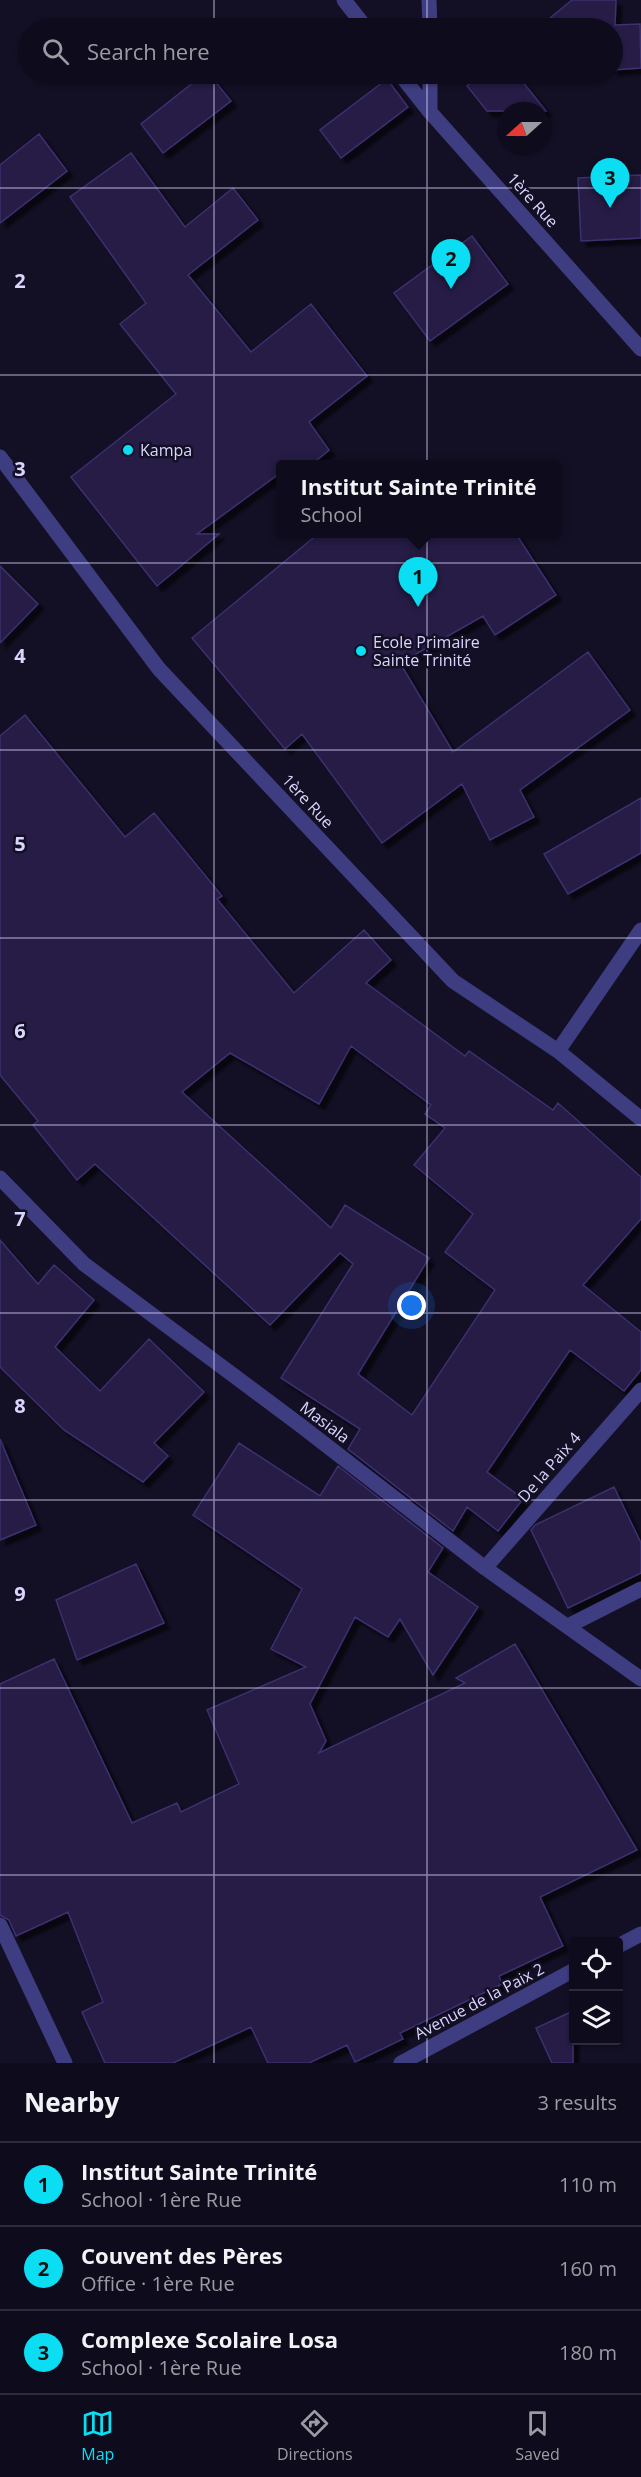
<!DOCTYPE html>
<meta charset="utf-8">
<style>
body{margin:0;font-family:"Open Sans",sans-serif;background:#1c1a29;color:#f1f3f6}
.controls{position:absolute;right:18px;bottom:18px;display:grid;overflow:hidden;border-radius:6px;box-shadow:0 2px 4px #0004}
.controls button{width:54px;height:54px;display:grid;place-items:center;padding:0;border:0;border-bottom:2px solid #2e2c3b;background:#0e0c1c;color:#f1f3f6;font:30px sans-serif}
.compass{position:absolute;left:497px;top:102px;width:54px;height:54px;border-radius:50%;background:#0e0c1c;box-shadow:0 2px 4px #0004;rotate:249deg}
.you{position:absolute;left:412px;top:1306px;width:21px;height:21px;margin:-15px;border:4px solid #fff;border-radius:50%;background:#1a73e8;box-shadow:0 0 0 9px #1a73e833}
.badge{display:grid;place-items:center;width:39px;height:39px;border-radius:50%;background:#0bddf3;color:#111;font-size:20px;font-weight:700}
.pin{position:absolute;translate:-50% -50px;filter:drop-shadow(0 2px 3px #0008)}
.pin::after{content:'';position:absolute;top:32px;width:21px;height:18px;background:inherit;clip-path:polygon(0 0,100% 0,50% 100%)}
.popup{position:absolute;left:276px;top:460px;width:285px;height:78px;box-sizing:border-box;display:grid;place-content:center;border-radius:6px;background:#0e0c1c;filter:drop-shadow(0 2px 4px #0005);font-size:20px;white-space:nowrap;color:#9b9ba3}
.popup b{font-size:22px;color:#f1f3f6}
.popup::after{content:'';position:absolute;left:50%;top:100%;margin-left:-12px;border:12px solid transparent;border-top-color:#0e0c1c}
.list{margin:0;padding:0;list-style:none}
h2{display:flex;justify-content:space-between;align-items:center;height:78px;margin:0;padding:0 24px;font-size:26px}
h2 small{font-size:20px;font-weight:400;color:#9b9ba3}
.list li{display:grid;grid-template-columns:39px 1fr auto;gap:18px;align-items:center;box-sizing:border-box;height:84px;padding:0 24px;border-top:2px solid #2e2c3b}
.list b{display:block;font-size:22px;white-space:nowrap}
.list p{margin:0;font-size:20px;white-space:nowrap;color:#9b9ba3}
.list em{font-size:20px;font-style:normal;color:#9b9ba3}
.icon{flex:none;width:33px;height:33px;fill:none;stroke:currentColor;stroke-width:2;stroke-linecap:round;stroke-linejoin:round}
.map{position:relative;flex:none;width:641px;height:2063px;overflow:hidden}
.search{position:absolute;background:#0e0c1c;box-shadow:0 2px 4px #0004;left:18px;right:18px;top:18px;height:66px;display:flex;align-items:center;gap:15px;box-sizing:border-box;padding:0 21px;border-radius:33px;color:#9b9ba3;font-size:22px}
.sheet{height:330px;background:#0e0c1c}
nav{display:flex;justify-content:space-around;align-items:center;box-sizing:border-box;height:84px;border-top:2px solid #2e2c3b;background:#0e0c1c;font-size:16px;color:#9b9ba3}
nav a{display:grid;justify-items:center;gap:3px}
nav .on{color:#0bddf3}
.map>svg:first-child{display:block}
.building{fill:#251d45;stroke:#3c306f;stroke-width:1.5;fill-rule:evenodd;filter:url(#shadow)}
.lines{fill:none;stroke-linecap:round;stroke-linejoin:round}
.minor{stroke:#3f3d81;stroke-width:15}
.grid{fill:none;stroke:#dad5fd;stroke-width:1.5;stroke-opacity:0.55}
.poi-dot{fill:#0bddf3;stroke:#131025;stroke-width:2}
.labels{text-anchor:middle;stroke-width:5;stroke-linejoin:round;paint-order:stroke}
.street-label{font-size:16px;fill:#dad5fd;stroke:#131025}
.poi-label{font-size:16px;fill:#dad5fd;stroke:#131025;text-anchor:start}
.grid-label{font-size:20px;text-anchor:middle;font-weight:bold;fill:#dad5fd;stroke:#131025;stroke-width:5;stroke-linejoin:round;paint-order:stroke}
</style>
<div class="map">
<svg width="641" height="2063" viewBox="0 0 641 2063">
<defs>
<filter id="shadow"><feDropShadow dx="5.5" dy="5.5" stdDeviation="1.5" flood-color="#0009"/></filter>
</defs>
<rect width="100%" height="100%" fill="#131025"/>
<path class="building" d="M 572,0 L 616,0 L 615,25 L 640,24 L 641,68 L 612,70 L 612,28 L 538,28 Z
M 204,74 L 209,74 L 231,101 L 163,153 L 141,124 Z
M 483,74 L 562,74 L 518,76 L 546,111 L 487,111 L 467,86 Z
M 387,79 L 408,107 L 341,158 L 320,130 Z
M 39,134 L 67,171 L 0,223 L 0,165 Z
M 131,153 L 185,227 L 233,188 L 258,220 L 188,275 L 251,352 L 311,304 L 367,376 L 309,422 L 329,450 L 311,465 L 280,465 L 280,473 L 197,534 L 219,534 L 157,586 L 71,477 L 176,394 L 120,324 L 146,303 L 70,197 Z
M 641,175 L 641,238 L 581,241 L 578,178 Z
M 472,236 L 508,284 L 430,341 L 394,293 Z
M 318,534 L 516,534 L 556,595 L 495,635 L 483,616 L 400,663 L 453,752 L 588,652 L 630,710 L 520,790 L 534,817 L 490,840 L 462,784 L 382,843 L 302,734 L 285,749 L 192,638 Z
M 0,566 L 38,604 L 0,643 Z
M 25,715 L 125,837 L 154,813 L 222,896 L 217,899 L 294,993 L 364,930 L 391,960 L 366,983 L 465,1056 L 469,1051 L 553,1110 L 558,1103 L 641,1177 L 641,1219 L 583,1285 L 641,1332 L 641,1370 L 624,1391 L 570,1350 L 487,1472 L 523,1499 L 498,1531 L 467,1507 L 453,1531 L 348,1449 L 360,1429 L 281,1378 L 353,1264 L 340,1253 L 270,1325 L 95,1164 L 77,1180 L 33,1125 L 38,1121 L 0,1075 L 0,736 ZM 351,1046 L 431,1105 L 425,1114 L 445,1128 L 414,1165 L 473,1214 L 445,1252 L 495,1290 L 412,1415 L 358,1374 L 429,1258 L 345,1205 L 331,1228 L 182,1092 L 230,1053 L 319,1104 Z
M 641,798 L 641,853 L 568,894 L 544,854 Z
M 0,1240 L 38,1284 L 54,1265 L 94,1300 L 55,1347 L 100,1391 L 149,1339 L 204,1392 L 154,1443 L 168,1456 L 143,1482 L 64,1430 L 0,1367 Z
M 0,1439 L 36,1525 L 0,1540 Z
M 239,1443 L 320,1496 L 338,1466 L 443,1548 L 428,1572 L 478,1607 L 433,1675 L 400,1619 L 388,1637 L 355,1617 L 310,1704 L 326,1741 L 319,1753 L 465,1683 L 456,1678 L 515,1644 L 637,1850 L 540,1897 L 563,1946 L 499,1976 L 502,1984 L 400,2033 L 403,2039 L 355,2062 L 347,2045 L 309,2063 L 268,2063 L 251,2027 L 173,2063 L 105,2063 L 82,2012 L 103,2002 L 68,1912 L 16,1936 L 9,1920 L 0,1915 L 0,1684 L 54,1659 L 132,1823 L 177,1803 L 181,1812 L 239,1784 L 207,1710 L 306,1667 L 271,1649 L 302,1589 L 193,1515 Z
M 614,1487 L 641,1543 L 641,1573 L 568,1608 L 531,1530 L 535,1525 Z
M 136,1564 L 164,1623 L 77,1660 L 56,1600 Z
M 573,2011 L 573,2063 L 552,2063 L 536,2028 Z"/>
<g class="lines">
<path class="minor" d="M 344,0 L 366,28
M 429,0 L 430,28
M 400,74 L 430,112 L 641,349
M 430,74 L 430,112
M 0,457 L 159,669 L 453,981 L 558,1051 L 641,1119
M 558,1051 L 641,930
M 0,1178 L 84,1264 L 300,1425 L 485,1568 L 641,1679
M 485,1568 L 641,1390
M 568,1626 L 641,1589
M 0,1925 L 65,2063
M 618,1946 L 641,1934
M 401,2063 L 574,1970"/>
</g>
<path class="grid" d="M 214,0 L 214,28M 427,0 L 427,28M 214,74 L 214,2063M 427,74 L 427,2063M 0,188 L 641,188M 0,375 L 641,375M 0,563 L 641,563M 0,750 L 641,750M 0,938 L 641,938M 0,1125 L 641,1125M 0,1313 L 641,1313M 0,1500 L 641,1500M 0,1688 L 641,1688M 0,1875 L 641,1875"/>
<g class="poi-dot">
<circle cx="128" cy="450" r="6"/>
<circle cx="361" cy="651" r="6"/>
</g>
<g class="labels">
<g class="street-label">
<text transform="translate(533 200) rotate(48)" y="6">1ère Rue</text>
<text transform="translate(308 801) rotate(47)" y="6">1ère Rue</text>
<text transform="translate(325 1422) rotate(37)" y="6">Masiala</text>
<text transform="translate(549 1467) rotate(-49)" y="6">De la Paix 4</text>
<text transform="translate(479 2001) rotate(-28)" y="6">Avenue de la Paix 2</text>
</g>
<g class="poi-label">
<text x="140" y="456">Kampa</text>
<text x="373" y="648">Ecole Primaire<tspan x="373" dy="18">Sainte Trinité</tspan></text>
</g>
</g>
<g class="grid-label">
<text x="20" y="288">2</text>
<text x="20" y="476">3</text>
<text x="20" y="663">4</text>
<text x="20" y="851">5</text>
<text x="20" y="1038">6</text>
<text x="20" y="1226">7</text>
<text x="20" y="1413">8</text>
<text x="20" y="1601">9</text>
</g>
</svg>
<div class="controls">
<button><svg class="icon" aria-label="locate" viewBox="0 0 24 24"><circle cx="12" cy="12" r="6"/><path d="M12 2v4M12 18v4M2 12h4M18 12h4"/></svg></button>
<button><svg class="icon" aria-label="layers" viewBox="0 0 24 24"><path d="M12 4l9 5-9 5-9-5zM3 14l9 5 9-5"/></svg></button>
</div>
<svg class="compass" viewBox="-18 -18 36 36"><path d="M0-13l5 13h-10z" fill="#e53935"/><path d="M0 13l5-13h-10z" fill="#9b9ba3"/></svg>
<div class="you"></div>
<div class="pin badge" style="left:418px;top:607px">1</div>
<div class="popup"><b>Institut Sainte Trinité</b>School</div>
<div class="pin badge" style="left:451px;top:289px">2</div>
<div class="pin badge" style="left:610px;top:208px">3</div>
<div class="search"><svg class="icon" aria-label="search" viewBox="0 0 24 24"><circle cx="10" cy="10" r="6"/><path d="M15 15l6 6"/></svg>Search here</div>
</div>
<section class="sheet">
<h2>Nearby<small>3 results</small></h2>
<ul class="list">
<li><span class="badge">1</span><div><b>Institut Sainte Trinité</b><p>School · 1ère Rue</p></div><em>110 m</em></li>
<li><span class="badge">2</span><div><b>Couvent des Pères</b><p>Office · 1ère Rue</p></div><em>160 m</em></li>
<li><span class="badge">3</span><div><b>Complexe Scolaire Losa</b><p>School · 1ère Rue</p></div><em>180 m</em></li>
</ul>
</section>
<nav>
<a class="on"><svg class="icon" aria-label="map" viewBox="0 0 24 24"><path d="M3 6l6-2 6 2 6-2v14l-6 2-6-2-6 2zM9 4v14M15 6v14"/></svg>Map</a>
<a><svg class="icon" aria-label="directions" viewBox="0 0 24 24"><path d="M12 3l9 9-9 9-9-9zM9 14v-3h6M13 9l2 2-2 2"/></svg>Directions</a>
<a><svg class="icon" aria-label="saved" viewBox="0 0 24 24"><path d="M7 4h10v16l-5-4-5 4z"/></svg>Saved</a>
</nav>
